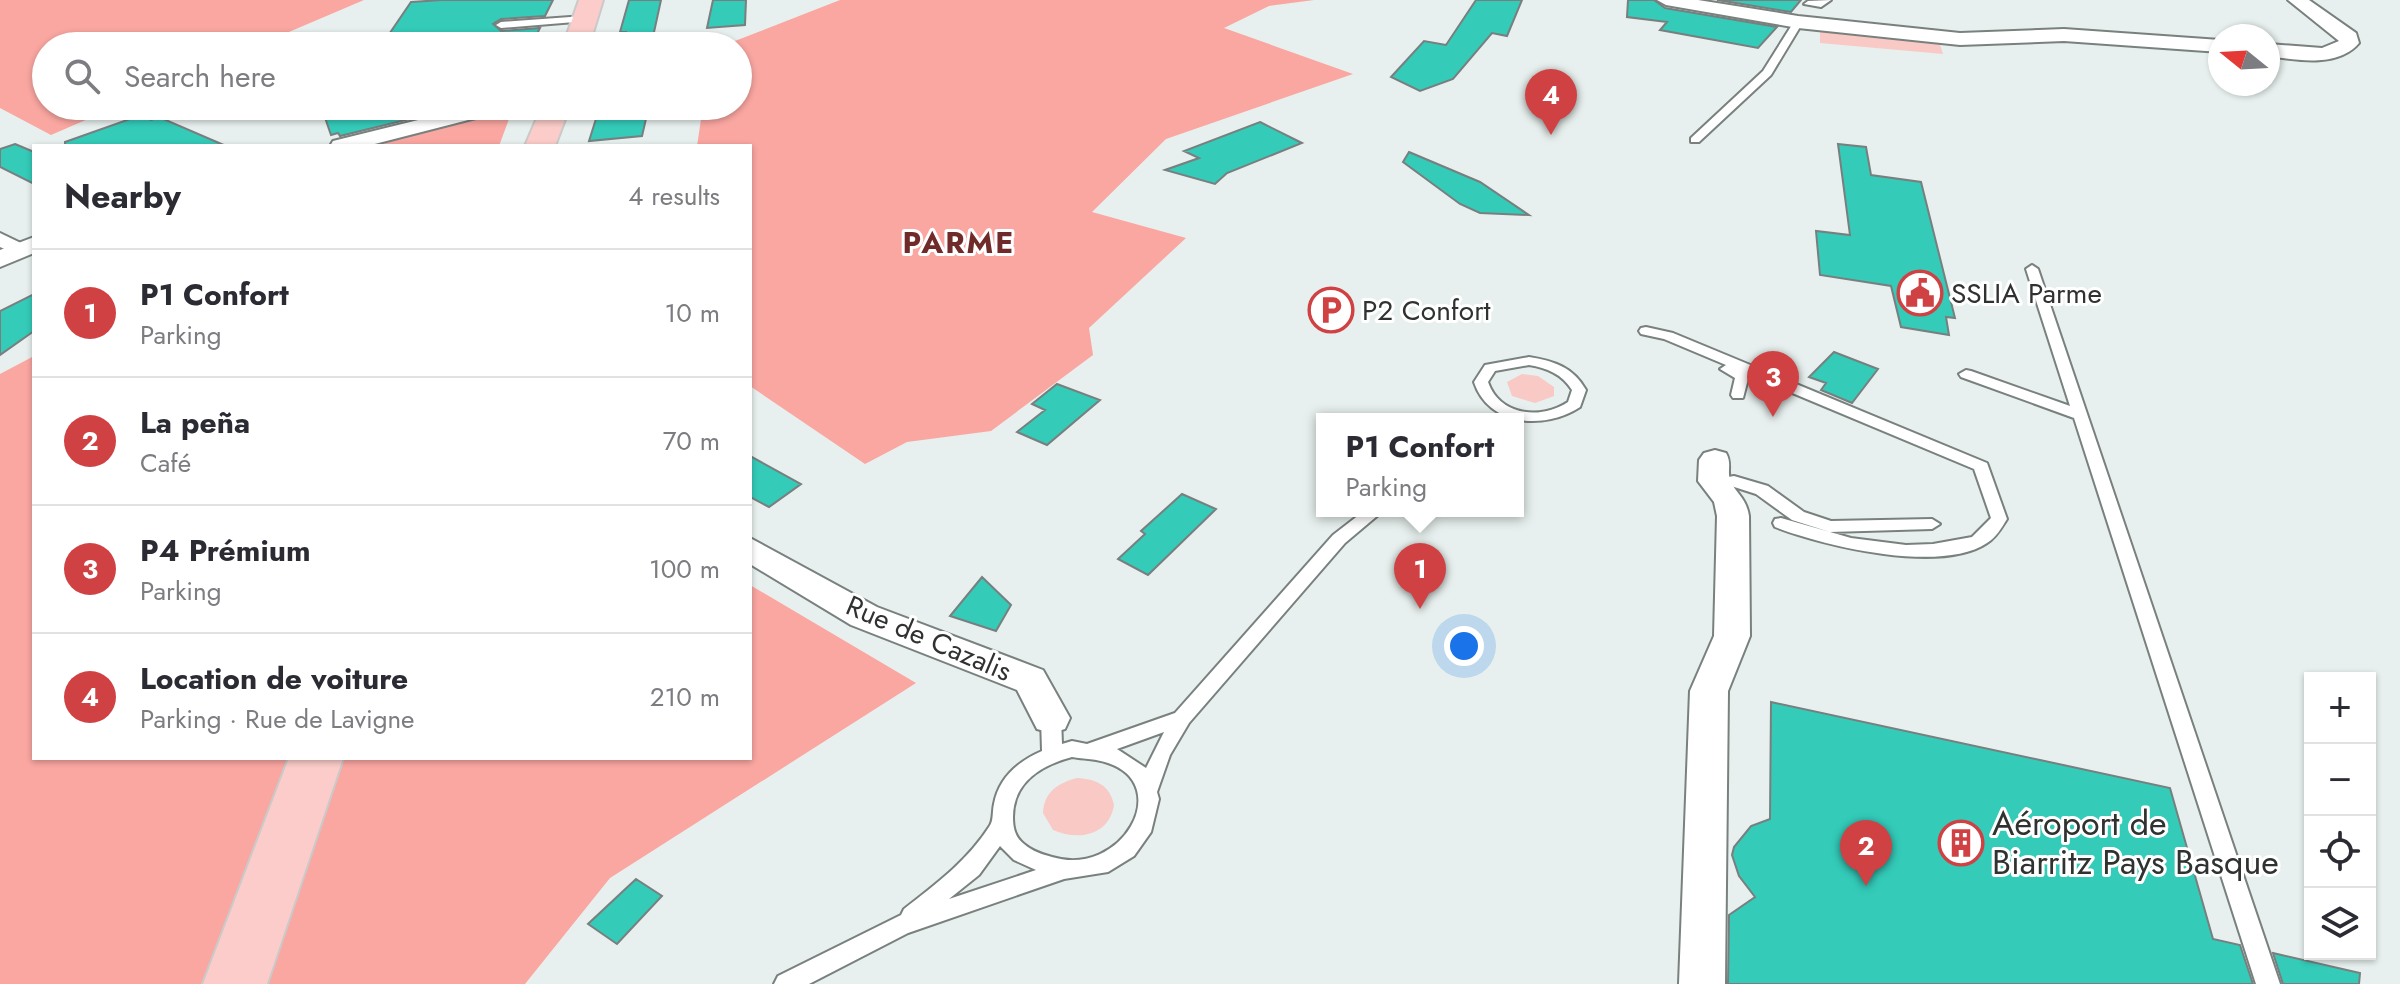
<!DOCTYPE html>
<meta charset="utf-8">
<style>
body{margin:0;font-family:Jost,sans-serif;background:#f7f7f7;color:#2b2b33}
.controls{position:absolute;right:24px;bottom:24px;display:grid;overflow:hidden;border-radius:0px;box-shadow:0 2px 6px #0004}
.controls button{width:72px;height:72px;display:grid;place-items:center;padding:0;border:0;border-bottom:2px solid #e1e1e2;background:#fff;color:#2b2b33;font:40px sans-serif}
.compass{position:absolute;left:2208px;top:24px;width:72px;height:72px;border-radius:50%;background:#fff;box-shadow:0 2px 6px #0004;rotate:288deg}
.you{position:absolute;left:1464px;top:646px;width:28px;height:28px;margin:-20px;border:6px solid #fff;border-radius:50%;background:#1a73e8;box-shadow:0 0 0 12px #1a73e833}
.badge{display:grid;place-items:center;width:52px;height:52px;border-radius:50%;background:#d04144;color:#fff;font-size:26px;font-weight:700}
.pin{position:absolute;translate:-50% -66px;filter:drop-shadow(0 2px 4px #0008)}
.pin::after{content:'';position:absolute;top:42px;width:28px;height:24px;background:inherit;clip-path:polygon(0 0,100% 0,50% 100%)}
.popup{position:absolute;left:1316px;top:413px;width:208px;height:104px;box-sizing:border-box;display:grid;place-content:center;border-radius:0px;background:#fff;filter:drop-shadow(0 2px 6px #0005);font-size:26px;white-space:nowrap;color:#7c7c81}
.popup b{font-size:30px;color:#2b2b33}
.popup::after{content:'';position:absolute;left:50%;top:100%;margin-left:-16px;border:16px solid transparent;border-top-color:#fff}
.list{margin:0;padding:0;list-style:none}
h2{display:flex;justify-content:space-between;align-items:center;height:104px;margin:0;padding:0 32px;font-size:34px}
h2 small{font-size:26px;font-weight:400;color:#7c7c81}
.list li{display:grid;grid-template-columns:52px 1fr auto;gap:24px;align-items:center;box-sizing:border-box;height:128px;padding:0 32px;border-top:2px solid #e1e1e2}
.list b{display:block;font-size:30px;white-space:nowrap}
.list p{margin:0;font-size:26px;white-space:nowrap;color:#7c7c81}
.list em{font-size:26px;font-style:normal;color:#7c7c81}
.icon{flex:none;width:44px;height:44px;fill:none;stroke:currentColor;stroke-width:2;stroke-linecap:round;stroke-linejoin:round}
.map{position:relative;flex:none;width:2400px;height:984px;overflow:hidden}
.search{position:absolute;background:#fff;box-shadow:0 2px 6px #0004;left:32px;top:32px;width:720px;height:88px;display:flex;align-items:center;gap:20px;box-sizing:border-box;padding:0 28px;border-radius:44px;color:#7c7c81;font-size:30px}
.panel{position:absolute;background:#fff;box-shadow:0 2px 6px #0004;left:32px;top:144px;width:720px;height:616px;border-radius:0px}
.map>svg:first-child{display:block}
.green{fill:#f8c9c5}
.forest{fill:#faa6a1}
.building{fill:#34cbb9;stroke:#787f7e;stroke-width:2}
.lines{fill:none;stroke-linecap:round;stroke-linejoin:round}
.service-casing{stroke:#79817f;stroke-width:4}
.pedestrian-casing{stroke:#79817f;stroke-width:4}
.minor-casing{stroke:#79817f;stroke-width:4}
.primary-casing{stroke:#c9cac9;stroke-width:4}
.service{fill:#fff;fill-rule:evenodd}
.pedestrian{fill:#fff;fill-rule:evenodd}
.minor{fill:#fff;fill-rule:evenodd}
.primary{fill:#fbccc9;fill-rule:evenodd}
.labels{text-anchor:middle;stroke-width:6;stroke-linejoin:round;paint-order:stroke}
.poi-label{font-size:28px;fill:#2f3231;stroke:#fff;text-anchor:start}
.street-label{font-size:28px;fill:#2f3231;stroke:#fff}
.far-district-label{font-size:30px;font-weight:bold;letter-spacing:2px;fill:#712a2a;stroke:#fff}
.near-poi-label{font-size:34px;fill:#2f3231;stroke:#fff;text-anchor:start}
</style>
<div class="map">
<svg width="2400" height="984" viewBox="0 0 2400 984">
<rect width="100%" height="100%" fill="#e7f0ee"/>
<path class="green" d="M 1820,28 L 1939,41 L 1943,54 L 1820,43 Z
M 1522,374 L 1538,376 L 1554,387 L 1554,396 L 1535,403 L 1512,396 L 1507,382 Z
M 1077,778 C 1096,779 1110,785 1114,805 C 1109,836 1078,841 1053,830 L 1043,813 C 1044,792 1058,783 1077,778 Z"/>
<path class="forest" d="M 0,0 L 364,0 L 256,46 L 46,46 L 46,106 L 118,106 L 51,135 L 0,108 Z
M 840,0 L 1314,0 L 1269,6 L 1224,28 L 1353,74 L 1166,139 L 1092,212 L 1186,238 L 1089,328 L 1093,355 L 991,431 L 907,442 L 865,464 L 750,386 L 750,146 L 697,146 L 703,106 L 738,106 L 738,46 L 722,46 Z
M 513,108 L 499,146 L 375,146 Z
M 34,356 L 34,758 L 750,758 L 750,585 L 916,683 L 610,878 L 525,984 L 0,984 L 0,374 Z"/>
<path class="building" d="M 441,0 L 553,0 L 545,16 L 501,19 L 493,24 L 501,31 L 540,28 L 531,46 L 381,46 L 411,2 Z
M 629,0 L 661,0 L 651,46 L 622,46 L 626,32 L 620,32 Z
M 713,0 L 746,0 L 745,25 L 707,28 Z
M 1476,0 L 1522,0 L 1507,36 L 1492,33 L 1453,79 L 1420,91 L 1391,77 L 1424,41 L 1446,45 Z
M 1628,0 L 1654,0 L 1665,8 L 1777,27 L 1758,48 L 1660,30 L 1667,22 L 1627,17 Z
M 1717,0 L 1801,0 L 1791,12 Z
M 321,106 L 429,106 L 430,114 L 340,136 L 338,133 L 331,135 Z
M 600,106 L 649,106 L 642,136 L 589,141 Z
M 141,115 L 151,120 L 159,117 L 226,146 L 65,146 L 65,142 Z
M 1260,122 L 1302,143 L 1227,173 L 1215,184 L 1165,170 L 1199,158 L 1184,151 Z
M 15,144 L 34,152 L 34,184 L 0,167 L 0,149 Z
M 1838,144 L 1866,147 L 1871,175 L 1921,182 L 1955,318 L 1946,317 L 1949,335 L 1901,327 L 1891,286 L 1820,275 L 1816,231 L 1850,235 Z
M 1409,152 L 1480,182 L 1529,215 L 1480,213 L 1460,204 L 1403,162 Z
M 34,294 L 34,331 L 0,355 L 0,311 Z
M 1834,352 L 1878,369 L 1852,403 L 1821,390 L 1826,383 L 1809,377 Z
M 1057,384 L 1100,400 L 1047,445 L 1017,432 L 1045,410 L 1032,404 Z
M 750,456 L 801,484 L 769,507 L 750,497 Z
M 1182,494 L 1216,509 L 1148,575 L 1118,559 L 1145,534 L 1141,531 Z
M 982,577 L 1011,605 L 996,631 L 950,616 Z
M 1771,702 L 2170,788 L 2213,939 L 2240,945 L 2253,984 L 1728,984 L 1729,915 L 1755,897 L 1739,876 L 1732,855 L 1734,847 L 1751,826 L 1770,819 Z
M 636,879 L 662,896 L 617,944 L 588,924 Z
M 2273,953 L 2360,973 L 2359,984 L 2283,984 Z"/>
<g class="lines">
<g class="service-casing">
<path id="service" d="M 1831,0 L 1821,7 L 1804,4 L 1808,1 Z
M 584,16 L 587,17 L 587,21 L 501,28 L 496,25 L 501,22 Z
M 1795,20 L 1803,22 L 1771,75 L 1699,142 L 1691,142 L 1691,138 L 1763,71 Z
M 2032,265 L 2038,269 L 2280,984 L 2256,984 L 2074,418 L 1961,377 L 1959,374 L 1966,370 L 1971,371 L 2070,406 L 2026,269 Z
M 1646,327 L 1673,333 L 1987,463 L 2007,519 C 2002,527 1996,538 1987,543 C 1941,574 1824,546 1775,527 L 1773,523 L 1775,519 L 1781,518 L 1851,538 L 1906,545 L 1933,544 L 1972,537 L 1991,518 L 1974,469 L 1749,375 L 1743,398 L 1733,398 L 1731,395 L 1735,378 L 1720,369 L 1726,365 L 1664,339 L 1641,334 L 1639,331 L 1641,328 Z
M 1529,357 C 1554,361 1573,367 1586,390 L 1580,407 C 1545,430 1489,427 1474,382 L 1485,365 ZM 1529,365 C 1547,368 1562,374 1572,390 L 1568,402 C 1541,420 1500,416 1488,382 L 1495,371 Z
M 1734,476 L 1768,486 L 1804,512 L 1831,521 L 1932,519 L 1940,524 L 1932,529 L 1830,532 L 1792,520 L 1756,494 L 1728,485 L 1726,481 L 1728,477 Z
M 1364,511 L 1383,511 L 1345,543 L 1189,723 L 1170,755 L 1157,792 L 1159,799 L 1151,832 L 1134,856 L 1108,872 L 1064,879 L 908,933 L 809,984 L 774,984 L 778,976 L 901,915 L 904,909 C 936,884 967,861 989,827 C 994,821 992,812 994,804 C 999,777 1019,761 1042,751 L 1041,718 L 1044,713 L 1051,711 L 1058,713 L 1061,718 L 1062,744 L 1072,741 L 1087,744 L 1175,713 L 1333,535 ZM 1164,732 L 1146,768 L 1117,749 ZM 1072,757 C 1084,759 1097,759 1108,763 C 1174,785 1122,878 1052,857 C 1041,854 1032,851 1024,844 C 1015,837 1013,828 1013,817 C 1013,782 1042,765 1072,757 ZM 1000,846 L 1014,860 L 1036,870 L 949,899 L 979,875 Z"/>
</g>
<g class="pedestrian-casing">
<path id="pedestrian" d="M 0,233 L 27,246 L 29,250 L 20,256 L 0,247 Z"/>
</g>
<g class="minor-casing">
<path id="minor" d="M 1657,0 L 1698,0 L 1798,16 L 1960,33 L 2064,29 L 2220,40 L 2220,52 L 2064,41 L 1960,45 L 1798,28 L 1666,5 Z
M 2288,0 L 2309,0 L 2356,33 L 2359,43 C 2338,68 2296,60 2268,56 L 2268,44 L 2322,48 L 2339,41 Z
M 475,106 L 510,106 L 507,110 L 367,146 L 330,146 L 333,141 Z
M 34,237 L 34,253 L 0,267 L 0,250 Z
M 1715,450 L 1726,453 C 1732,463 1727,470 1730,480 C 1736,494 1746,497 1749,516 L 1750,636 L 1728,691 L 1725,984 L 1679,984 L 1690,691 L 1714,636 L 1717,516 L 1714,502 L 1698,481 L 1699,460 L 1704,453 Z
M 750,538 L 877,607 L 1043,670 L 1070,718 L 1065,729 L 1051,733 L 1037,729 L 1017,690 L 851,625 L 750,564 Z"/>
</g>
<g class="primary-casing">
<path id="primary" d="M 579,0 L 603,0 L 589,46 L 563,46 Z
M 542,106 L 570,106 L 555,146 L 525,146 Z
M 289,758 L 343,758 L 267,984 L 203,984 Z"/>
</g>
<use href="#service" class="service"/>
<use href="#pedestrian" class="pedestrian"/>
<use href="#minor" class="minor"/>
<use href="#primary" class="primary"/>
</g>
<defs>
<g id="civic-ring" transform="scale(2.3)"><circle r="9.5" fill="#fff" stroke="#d04144" stroke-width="1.5"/><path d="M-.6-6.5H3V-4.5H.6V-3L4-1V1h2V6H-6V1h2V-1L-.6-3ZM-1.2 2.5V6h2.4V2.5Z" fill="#d04144"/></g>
<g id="parking-ring" transform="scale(2.3)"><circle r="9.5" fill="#fff" stroke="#d04144" stroke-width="1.5"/><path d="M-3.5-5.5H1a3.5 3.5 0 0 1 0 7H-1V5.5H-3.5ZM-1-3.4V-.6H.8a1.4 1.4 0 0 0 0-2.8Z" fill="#d04144"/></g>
<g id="building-ring" transform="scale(2.3)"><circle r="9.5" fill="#fff" stroke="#d04144" stroke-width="1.5"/><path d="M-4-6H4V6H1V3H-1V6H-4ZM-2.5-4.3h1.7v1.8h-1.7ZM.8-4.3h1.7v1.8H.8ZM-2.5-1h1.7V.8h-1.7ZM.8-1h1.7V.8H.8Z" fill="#d04144"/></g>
</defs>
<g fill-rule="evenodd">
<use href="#civic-ring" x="1920" y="293"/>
<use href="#parking-ring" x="1331" y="310"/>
<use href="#building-ring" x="1961" y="843"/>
</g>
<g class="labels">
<g class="poi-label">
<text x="1951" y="303">SSLIA Parme</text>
<text x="1362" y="320">P2 Confort</text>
</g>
<g class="street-label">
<text transform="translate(929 638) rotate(23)" y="10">Rue de Cazalis</text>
</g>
<g class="far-district-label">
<text x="959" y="253">PARME</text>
</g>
<g class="near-poi-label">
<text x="1992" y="835">Aéroport de<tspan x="1992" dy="39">Biarritz Pays Basque</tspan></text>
</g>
</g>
</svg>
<div class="controls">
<button>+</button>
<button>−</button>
<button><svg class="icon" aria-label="locate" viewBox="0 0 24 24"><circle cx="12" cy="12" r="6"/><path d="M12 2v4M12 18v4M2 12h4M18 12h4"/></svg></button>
<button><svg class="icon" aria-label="layers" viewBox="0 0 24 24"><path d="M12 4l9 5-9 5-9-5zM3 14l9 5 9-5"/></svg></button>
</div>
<svg class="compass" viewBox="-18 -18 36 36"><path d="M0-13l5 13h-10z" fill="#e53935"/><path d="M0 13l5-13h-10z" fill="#7c7c81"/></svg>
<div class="you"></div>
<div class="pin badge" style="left:1420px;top:609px">1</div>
<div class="popup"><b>P1 Confort</b>Parking</div>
<div class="pin badge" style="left:1866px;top:886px">2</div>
<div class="pin badge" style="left:1773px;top:417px">3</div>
<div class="pin badge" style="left:1551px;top:135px">4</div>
<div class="search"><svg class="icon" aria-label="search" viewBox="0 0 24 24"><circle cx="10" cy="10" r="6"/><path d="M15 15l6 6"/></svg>Search here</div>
<section class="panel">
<h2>Nearby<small>4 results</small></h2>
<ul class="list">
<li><span class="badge">1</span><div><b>P1 Confort</b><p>Parking</p></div><em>10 m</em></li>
<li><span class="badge">2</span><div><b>La peña</b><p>Café</p></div><em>70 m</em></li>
<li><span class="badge">3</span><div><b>P4 Prémium</b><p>Parking</p></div><em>100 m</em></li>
<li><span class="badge">4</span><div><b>Location de voiture</b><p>Parking · Rue de Lavigne</p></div><em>210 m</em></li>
</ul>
</section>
</div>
